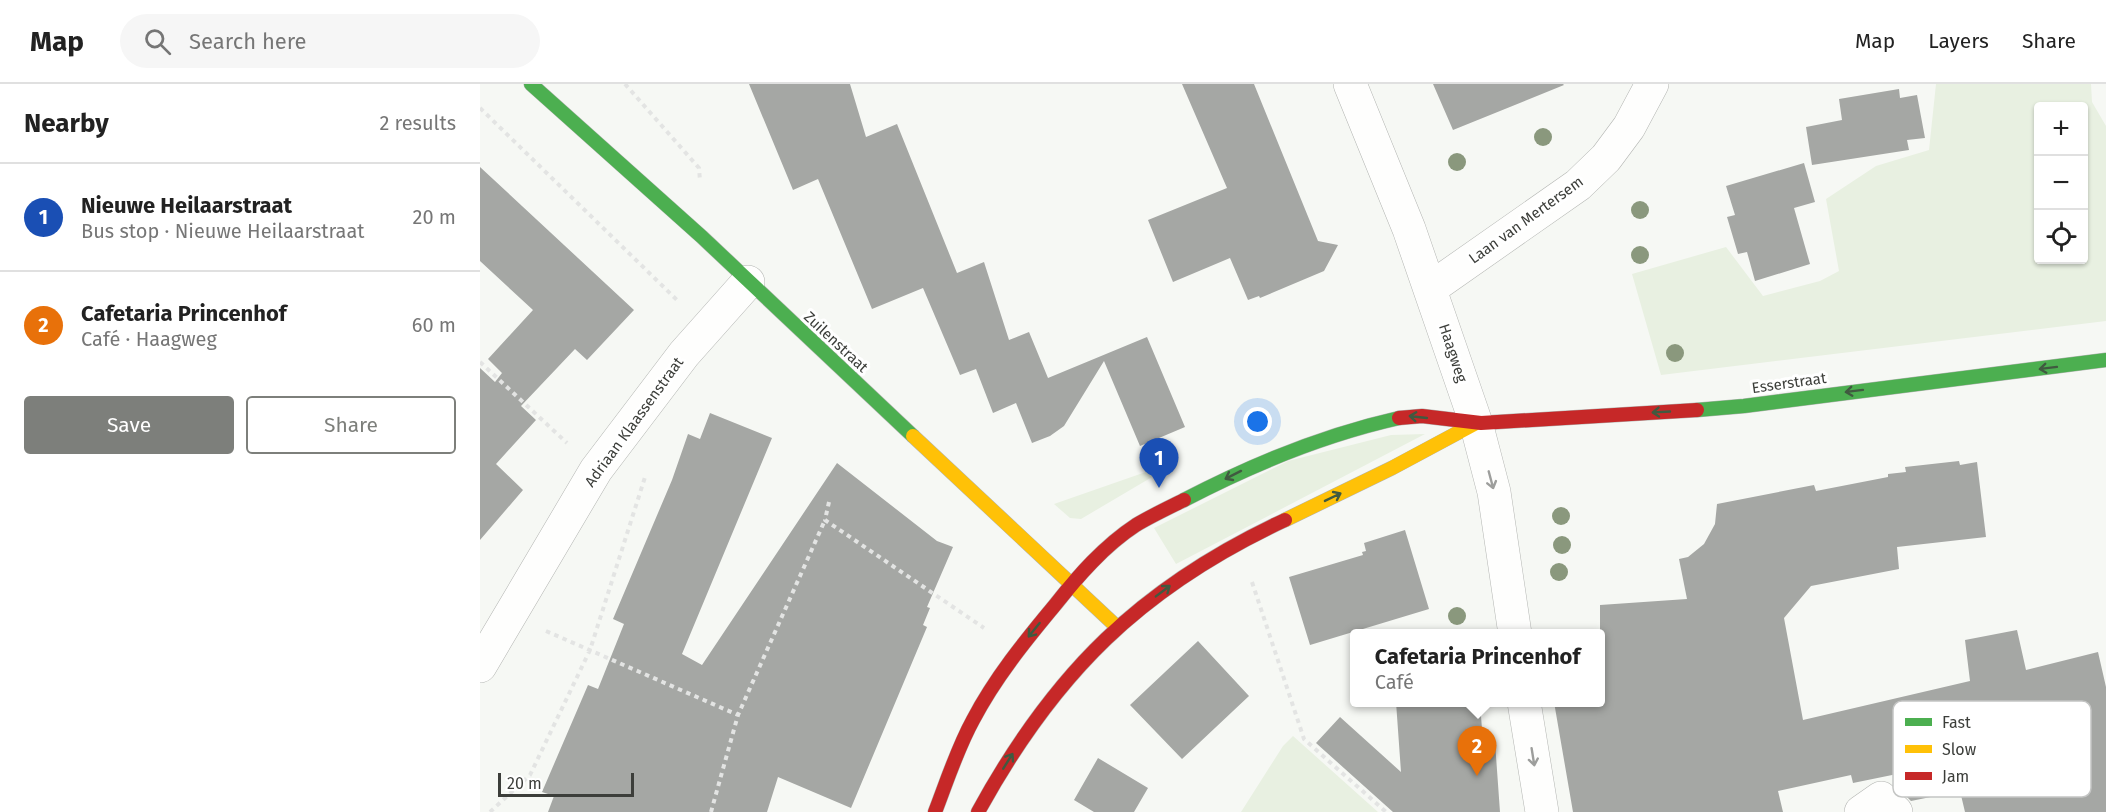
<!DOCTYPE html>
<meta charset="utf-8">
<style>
body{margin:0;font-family:"Fira Sans",sans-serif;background:#f6f6f6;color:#222}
.controls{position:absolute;right:18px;top:18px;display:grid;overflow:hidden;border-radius:6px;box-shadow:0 2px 4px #0004}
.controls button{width:54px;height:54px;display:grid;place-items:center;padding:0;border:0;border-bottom:2px solid #e0e0e0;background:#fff;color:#222;font:30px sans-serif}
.scale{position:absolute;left:18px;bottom:15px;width:136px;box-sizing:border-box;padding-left:6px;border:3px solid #3c3e3a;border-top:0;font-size:16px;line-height:21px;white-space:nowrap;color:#3c3e3a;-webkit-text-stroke:4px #fff;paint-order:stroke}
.you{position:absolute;left:778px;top:338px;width:21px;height:21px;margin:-15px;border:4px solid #fff;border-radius:50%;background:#1a73e8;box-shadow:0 0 0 9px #1a73e833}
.badge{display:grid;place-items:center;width:39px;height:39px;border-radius:50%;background:#7d7f7b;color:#fff;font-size:20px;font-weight:700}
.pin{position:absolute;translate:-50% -50px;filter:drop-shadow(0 2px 3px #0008)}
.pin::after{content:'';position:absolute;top:32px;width:21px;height:18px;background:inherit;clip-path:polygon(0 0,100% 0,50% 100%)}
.popup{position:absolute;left:870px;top:545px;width:255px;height:78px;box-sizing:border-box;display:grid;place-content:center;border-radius:6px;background:#fff;filter:drop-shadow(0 2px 4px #0005);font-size:20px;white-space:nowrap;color:#767676}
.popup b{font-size:22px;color:#222}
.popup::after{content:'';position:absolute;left:50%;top:100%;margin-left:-12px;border:12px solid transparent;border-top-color:#fff}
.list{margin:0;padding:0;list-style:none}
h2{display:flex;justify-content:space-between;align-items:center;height:78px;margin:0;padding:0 24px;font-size:26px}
h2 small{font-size:20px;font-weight:400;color:#767676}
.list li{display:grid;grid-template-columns:39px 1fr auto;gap:18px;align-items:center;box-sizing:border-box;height:108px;padding:0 24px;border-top:2px solid #e0e0e0}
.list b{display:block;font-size:22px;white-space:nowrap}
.list p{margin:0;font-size:20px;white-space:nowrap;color:#767676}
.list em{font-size:20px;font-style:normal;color:#767676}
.actions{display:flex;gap:12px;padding:18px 24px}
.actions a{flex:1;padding:14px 0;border:2px solid #7d7f7b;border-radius:6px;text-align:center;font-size:21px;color:#7d7f7b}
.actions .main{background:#7d7f7b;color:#fff}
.icon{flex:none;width:33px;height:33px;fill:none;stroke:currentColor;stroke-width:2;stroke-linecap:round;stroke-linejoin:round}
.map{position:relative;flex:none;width:1626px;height:728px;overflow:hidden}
header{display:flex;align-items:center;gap:36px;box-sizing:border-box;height:84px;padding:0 30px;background:#fff;border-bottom:2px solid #e0e0e0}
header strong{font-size:28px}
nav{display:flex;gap:33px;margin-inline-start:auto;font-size:21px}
.search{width:420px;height:54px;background:#f6f6f6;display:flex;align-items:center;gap:15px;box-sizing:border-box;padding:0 21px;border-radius:33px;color:#767676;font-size:22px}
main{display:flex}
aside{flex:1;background:#fff}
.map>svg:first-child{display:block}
.green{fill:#e8f0e1;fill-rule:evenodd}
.building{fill:#a5a7a4}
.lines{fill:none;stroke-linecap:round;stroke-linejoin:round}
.street-casing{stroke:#b3b5b2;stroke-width:34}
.fast-casing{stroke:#b3b5b2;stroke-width:15}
.slow-casing{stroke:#b3b5b2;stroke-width:15}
.jam-casing{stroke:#b3b5b2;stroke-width:15}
.path{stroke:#e3e4e3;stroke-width:4;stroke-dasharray:4.5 4.5;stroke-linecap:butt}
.street{stroke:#fefefd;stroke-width:33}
.fast{stroke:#4caf50;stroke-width:14}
.slow{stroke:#ffc107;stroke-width:14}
.jam{stroke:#c62828;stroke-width:14}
.tree{fill:#8a987d}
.oneway{stroke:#405a40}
.oneway2{stroke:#9d9e9c}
.labels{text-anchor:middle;stroke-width:6;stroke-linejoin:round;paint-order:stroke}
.street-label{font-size:15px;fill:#3c3e3a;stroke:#fff}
.key{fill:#fff;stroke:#c4c5c4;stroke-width:1.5}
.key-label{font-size:16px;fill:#3c3e3a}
</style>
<header>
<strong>Map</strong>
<div class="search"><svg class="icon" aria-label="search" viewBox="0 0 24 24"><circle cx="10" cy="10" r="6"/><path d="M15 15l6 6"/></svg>Search here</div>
<nav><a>Map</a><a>Layers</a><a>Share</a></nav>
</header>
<main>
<aside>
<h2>Nearby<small>2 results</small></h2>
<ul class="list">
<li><span class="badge" style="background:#1a4fb4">1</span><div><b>Nieuwe Heilaarstraat</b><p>Bus stop · Nieuwe Heilaarstraat</p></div><em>20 m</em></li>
<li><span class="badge" style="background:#e8710a">2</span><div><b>Cafetaria Princenhof</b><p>Café · Haagweg</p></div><em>60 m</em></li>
</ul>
<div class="actions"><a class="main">Save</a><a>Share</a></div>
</aside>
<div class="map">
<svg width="1626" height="728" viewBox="0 0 1626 728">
<rect width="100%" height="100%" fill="#f6f8f4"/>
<path class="green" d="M 1456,0 L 1611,0 L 1612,18 L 1626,42 L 1626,237 L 1181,291 L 1152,190 L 1246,163 L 1283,212 L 1340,197 L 1359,187 L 1346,115 L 1396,82 L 1449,66 ZM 1604,22 L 1604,176 L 1558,176 L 1558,22 Z
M 945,350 L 696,480 L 674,444 L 808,377 L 911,351 Z
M 683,382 L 684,386 L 601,435 L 590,434 L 574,420 Z
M 813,652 L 898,728 L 761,728 L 803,662 Z"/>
<path class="building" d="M 269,0 L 370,0 L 386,53 L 417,40 L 477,189 L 504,178 L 529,256 L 549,248 L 568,294 L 667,253 L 705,343 L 660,362 L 624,277 L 584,342 L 570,352 L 552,359 L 536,319 L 513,329 L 496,285 L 480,291 L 443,204 L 392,225 L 338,95 L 313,106 Z
M 702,0 L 774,0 L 838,157 L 858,161 L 844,187 L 780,214 L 779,212 L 768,216 L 750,174 L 693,198 L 668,136 L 747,104 Z
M 953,0 L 1083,0 L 1084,1 L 973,46 Z
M 1419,5 L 1420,14 L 1437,11 L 1445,54 L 1427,56 L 1429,66 L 1332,81 L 1326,43 L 1362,36 L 1359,15 Z
M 1324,79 L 1335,118 L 1314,124 L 1330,180 L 1275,197 L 1267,168 L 1258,170 L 1247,133 L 1255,131 L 1246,102 Z
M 0,83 L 154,226 L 107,276 L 95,265 L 41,322 L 56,336 L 16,380 L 43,406 L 0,456 L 0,284 L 15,298 L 22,289 L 8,275 L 53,226 L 0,177 Z
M 230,329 L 292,354 L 202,570 L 222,581 L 357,379 L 457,457 L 473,463 L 447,523 L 450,524 L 443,541 L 447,543 L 371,724 L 298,693 L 287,728 L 68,728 L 74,712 L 62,708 L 108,601 L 118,605 L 144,540 L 133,535 L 192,396 L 208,350 L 220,355 Z
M 1479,377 L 1480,381 L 1497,378 L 1506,453 L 1417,463 L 1419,485 L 1331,502 L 1304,534 L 1323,636 L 1490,597 L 1485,556 L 1537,546 L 1546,586 L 1618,568 L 1626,603 L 1626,728 L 1485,728 L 1480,707 L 1431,717 L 1421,707 L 1417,690 L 1373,699 L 1371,691 L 1298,707 L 1303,728 L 1093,728 L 1074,618 L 1120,618 L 1120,521 L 1207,515 L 1199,475 L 1208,473 L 1224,460 L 1235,440 L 1237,420 L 1334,401 L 1336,407 L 1408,393 L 1408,390 L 1426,388 L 1425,383 Z
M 925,446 L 949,525 L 830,561 L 809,493 L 883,471 L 882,468 L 886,467 L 884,459 Z
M 718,557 L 769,612 L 702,675 L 650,621 Z
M 916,618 L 1000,618 L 1003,659 L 1015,658 L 1020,728 L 913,728 L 836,659 L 860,633 L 921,688 Z
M 618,674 L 668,704 L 654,728 L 614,728 L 594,716 Z"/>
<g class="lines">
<g class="street-casing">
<path id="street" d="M 870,0 L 929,145 L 996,339 L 1014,408 L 1035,550
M 951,204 L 1098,101 L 1126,74 L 1149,43 L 1172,0
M 0,582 L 116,386 L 204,270 L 268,198
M 1044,618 L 1062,728
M 1381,728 L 1401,714 L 1416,728"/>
</g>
<g class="fast-casing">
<path id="fast" d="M 51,0 L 222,153 L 433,352
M 1217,326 L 1264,322 L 1626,276
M 704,416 C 773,380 843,351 919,334"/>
</g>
<g class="slow-casing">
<path id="slow" d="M 433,352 L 637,543
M 805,436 L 912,384 L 996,339"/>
</g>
<g class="jam-casing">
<path id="jam" d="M 919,334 L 942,332 L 1001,339 L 1217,326
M 455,728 C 467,697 477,665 493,636 C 515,594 545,557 575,521 C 598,492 624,462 656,441 C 671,432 688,424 704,416
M 498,728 C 574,589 661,503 805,436"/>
</g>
<path class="path" d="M 145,0 L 219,84 L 220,97
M 0,24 L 198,217
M 0,278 L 87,359
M 349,418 L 345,436 L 504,544
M 772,498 L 824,655 L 906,728
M 66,547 L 258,631
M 10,728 L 50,691 L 110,566 L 166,390
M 231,728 L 258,631 L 345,436"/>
<use href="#street" class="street"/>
<use href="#fast" class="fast"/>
<use href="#slow" class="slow"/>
<use href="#jam" class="jam"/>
</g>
<g class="tree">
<circle cx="1063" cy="53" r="9"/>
<circle cx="977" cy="78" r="9"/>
<circle cx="1160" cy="126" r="9"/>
<circle cx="1160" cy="171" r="9"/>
<circle cx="1195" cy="269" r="9"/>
<circle cx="1081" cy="432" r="9"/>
<circle cx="1082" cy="461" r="9"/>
<circle cx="1079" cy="488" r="9"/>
<circle cx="977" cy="532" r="9"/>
</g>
<defs><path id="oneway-shaft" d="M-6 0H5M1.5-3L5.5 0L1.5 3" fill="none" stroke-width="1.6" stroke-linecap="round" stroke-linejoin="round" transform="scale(1.5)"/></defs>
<g class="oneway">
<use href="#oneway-shaft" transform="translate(1568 284) rotate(173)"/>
<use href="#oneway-shaft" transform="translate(1374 307) rotate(173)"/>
<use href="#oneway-shaft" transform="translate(1181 328) rotate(177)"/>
<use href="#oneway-shaft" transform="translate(938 333) rotate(-174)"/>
<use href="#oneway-shaft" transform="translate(753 391) rotate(153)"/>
<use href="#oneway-shaft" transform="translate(853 413) rotate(-26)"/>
<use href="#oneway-shaft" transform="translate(683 507) rotate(-37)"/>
<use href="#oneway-shaft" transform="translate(554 546) rotate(129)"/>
<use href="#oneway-shaft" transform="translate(528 677) rotate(-58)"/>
</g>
<g class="oneway2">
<use href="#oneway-shaft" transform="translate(1011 396) rotate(75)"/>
<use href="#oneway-shaft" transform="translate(1053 673) rotate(81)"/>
</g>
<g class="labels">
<g class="street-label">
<text transform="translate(1046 136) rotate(-36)" y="5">Laan van Mertersem</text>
<text transform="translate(356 258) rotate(43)" y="5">Zuilenstraat</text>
<text transform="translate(973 269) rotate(72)" y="5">Haagweg</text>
<text transform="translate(1309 299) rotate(-8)" y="5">Esserstraat</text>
<text transform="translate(154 338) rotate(-54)" y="5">Adriaan Klaassenstraat</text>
</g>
</g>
<rect x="1413" y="617" width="198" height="96" rx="9" class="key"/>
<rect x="1425" y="634" width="27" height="8" fill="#4caf50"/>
<rect x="1425" y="661" width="27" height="8" fill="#ffc107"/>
<rect x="1425" y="688" width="27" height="8" fill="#c62828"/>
<g class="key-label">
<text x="1462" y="644">Fast</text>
<text x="1462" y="671">Slow</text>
<text x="1462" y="698">Jam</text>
</g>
</svg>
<div class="controls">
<button>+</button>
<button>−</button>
<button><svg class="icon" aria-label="locate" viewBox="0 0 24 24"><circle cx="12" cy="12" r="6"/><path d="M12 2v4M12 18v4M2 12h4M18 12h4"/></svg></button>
</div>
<div class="scale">20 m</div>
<div class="you"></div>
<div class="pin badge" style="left:679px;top:404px;background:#1a4fb4">1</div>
<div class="pin badge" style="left:997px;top:692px;background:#e8710a">2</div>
<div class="popup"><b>Cafetaria Princenhof</b>Café</div>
</div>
</main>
